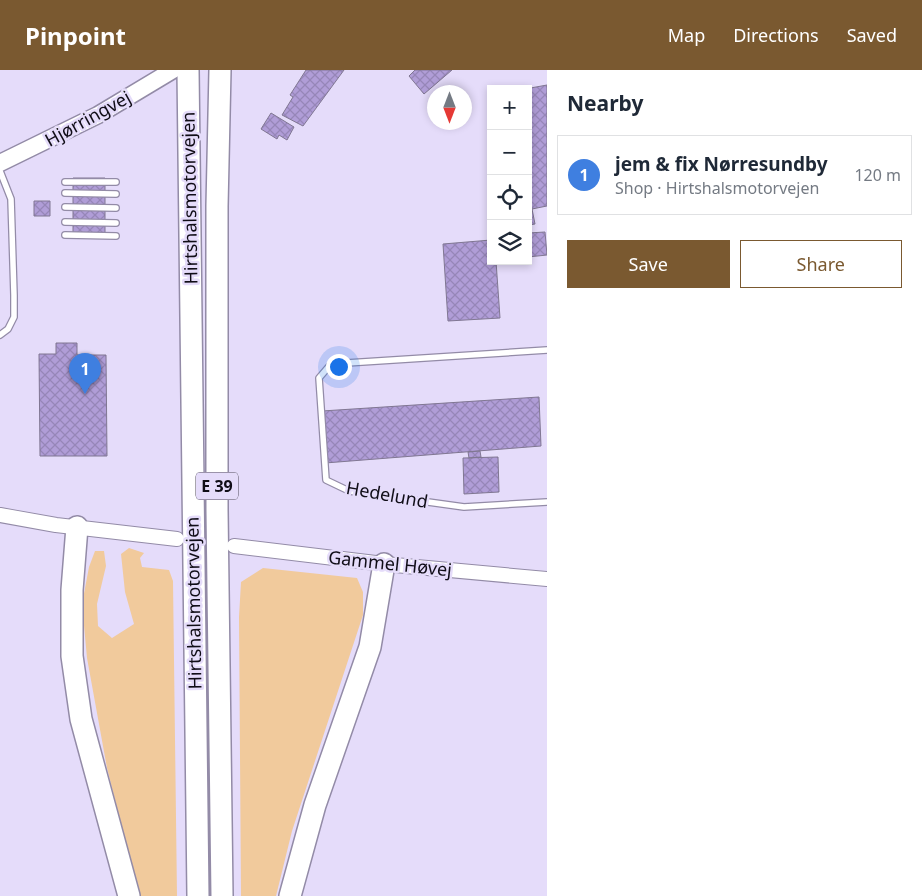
<!DOCTYPE html>
<meta charset="utf-8">
<style>
body{margin:0;font-family:"Noto Sans",sans-serif;background:#f6f6f7;color:#1f2937}
.controls{position:absolute;right:15px;top:15px;display:grid;overflow:hidden;border-radius:0px;box-shadow:0 2px 8px #0003}
.controls button{width:45px;height:45px;display:grid;place-items:center;padding:0;border:0;border-bottom:1px solid #e0e1e3;background:#fff;color:#1f2937;font:25px sans-serif}
.compass{position:absolute;left:427px;top:15px;width:45px;height:45px;border-radius:50%;background:#fff;box-shadow:0 2px 8px #0003;rotate:180deg}
.you{position:absolute;left:338px;top:296px;width:18px;height:18px;margin:-12px;border:4px solid #fff;border-radius:50%;background:#1a73e8;box-shadow:0 0 0 8px #1a73e833}
.badge{display:grid;place-items:center;width:32px;height:32px;border-radius:50%;background:#7a5930;color:#fff;font-size:16px;font-weight:700}
.pin{position:absolute;translate:-50% -41px;filter:drop-shadow(0 1px 2px #0008)}
.pin::after{content:'';position:absolute;top:26px;width:18px;height:15px;background:inherit;clip-path:polygon(0 0,100% 0,50% 100%)}
.list{margin:0;padding:0;list-style:none}
h2{display:flex;justify-content:space-between;align-items:center;height:65px;margin:0;padding:0 20px;font-size:21px}
h2 small{font-size:16px;font-weight:400;color:#747a83}
.list li{display:grid;grid-template-columns:32px 1fr auto;gap:15px;align-items:center;box-sizing:border-box;height:80px;margin:0 10px 10px;padding:0 10px;border:1px solid #e0e1e3;border-radius:0px}
.list b{display:block;font-size:19px;white-space:nowrap}
.list p{margin:0;font-size:16px;white-space:nowrap;color:#747a83}
.list em{font-size:16px;font-style:normal;color:#747a83}
.actions{display:flex;gap:10px;padding:15px 20px}
.actions a{flex:1;padding:11px 0;border:1px solid #7a5930;border-radius:0px;text-align:center;font-size:18px;color:#7a5930}
.actions .main{background:#7a5930;color:#fff}
.icon{flex:none;width:28px;height:28px;fill:none;stroke:currentColor;stroke-width:2;stroke-linecap:round;stroke-linejoin:round}
.map{position:relative;flex:none;width:547px;height:826px;overflow:hidden}
header{display:flex;align-items:center;gap:30px;box-sizing:border-box;height:70px;padding:0 25px;background:#7a5930;color:#fff}
header strong{font-size:24px}
nav{display:flex;gap:28px;margin-inline-start:auto;font-size:18px}
main{display:flex}
aside{flex:1;background:#fff}
.map>svg:first-child{display:block}
.green{fill:#f1ca9c}
.building{fill:url(#building-cross-hatch);stroke:#807792}
.lines{fill:none;stroke-linecap:round;stroke-linejoin:round}
.service-casing{stroke:#938ba7;stroke-width:8}
.tertiary-casing{stroke:#938ba7;stroke-width:16}
.secondary-casing{stroke:#938ba7;stroke-width:19}
.motorway-casing{stroke:#938ba7;stroke-width:24}
.service{stroke:#fff;stroke-width:5.5}
.tertiary{stroke:#fff;stroke-width:14}
.secondary{stroke:#fff;stroke-width:16}
.motorway{stroke:#fff;stroke-width:21}
.labels{text-anchor:middle;stroke-width:5;stroke-linejoin:round;paint-order:stroke}
.shield{fill:#e5dcfa;stroke:#504b5b;stroke-width:1}
.shield-label{font-size:16px;font-weight:bold;fill:#100d17}
.street-label{font-size:18px;fill:#100d17;stroke:#e5dcfa}
</style>
<header>
<strong>Pinpoint</strong>
<nav><a>Map</a><a>Directions</a><a>Saved</a></nav>
</header>
<main>
<div class="map">
<svg width="547" height="826" viewBox="0 0 547 826">
<defs>
<pattern id="building-cross-hatch" width="8" height="8" patternUnits="userSpaceOnUse" patternTransform="scale(1.25)"><rect width="8" height="8" fill="#b09dd7"/><path d="M0 0l8 8M0 8l8-8" fill="none" stroke="#9686b8"/></pattern>
</defs>
<rect width="100%" height="100%" fill="#e5dcfa"/>
<path class="green" d="M 129,478 L 144,483 L 140,488 L 142,497 L 169,500 L 173,511 L 177,826 L 139,826 L 107,698 L 87,588 L 82,534 L 89,497 L 95,481 L 104,481 L 106,496 L 97,534 L 98,556 L 112,568 L 134,554 L 125,522 L 121,484 Z
M 263,498 L 357,508 L 363,522 L 363,545 L 292,761 L 276,826 L 241,826 L 239,547 L 241,512 Z"/>
<path class="building" d="M 306,0 L 344,0 L 303,56 L 282,45 L 293,27 L 290,25 Z
M 415,0 L 452,0 L 424,24 L 409,6 Z
M 547,15 L 547,136 L 532,139 L 535,154 L 529,155 L 528,19 L 525,19 Z
M 271,43 L 294,57 L 287,70 L 279,65 L 277,69 L 261,59 Z
M 73,108 L 105,108 L 105,168 L 73,168 Z
M 34,131 L 50,131 L 50,146 L 34,146 Z
M 545,162 L 547,185 L 528,187 L 528,163 Z
M 491,170 L 491,191 L 496,191 L 500,248 L 448,251 L 443,174 Z
M 56,273 L 77,273 L 77,285 L 106,285 L 107,386 L 40,386 L 39,284 L 56,284 Z
M 539,327 L 541,376 L 325,393 L 322,341 Z
M 480,381 L 481,387 L 469,388 L 468,382 Z
M 498,387 L 499,422 L 464,424 L 463,388 Z"/>
<g class="lines">
<g class="service-casing">
<path id="service" d="M 0,101 L 11,129 L 14,225 L 14,247 L 8,259 L 0,265
M 65,112 L 116,112
M 65,123 L 116,124
M 65,137 L 116,138
M 65,152 L 116,153
M 65,165 L 116,166
M 547,280 L 331,294 L 319,308 L 326,410 L 349,421 L 464,437 L 547,432"/>
</g>
<g class="tertiary-casing">
<path id="tertiary" d="M 0,445 L 56,455 L 177,469
M 234,476 L 384,494 L 547,509"/>
</g>
<g class="secondary-casing">
<path id="secondary" d="M 0,93 L 98,45 L 173,0"/>
</g>
<g class="motorway-casing">
<path id="motorway" d="M 188,0 L 198,826
M 220,0 L 217,136 L 217,440 L 222,826
M 77,457 L 72,520 L 72,586 L 81,649 L 129,826
M 290,826 L 315,735 L 370,577 L 384,494"/>
</g>
<use href="#service" class="service"/>
<use href="#tertiary" class="tertiary"/>
<use href="#secondary" class="secondary"/>
<use href="#motorway" class="motorway"/>
</g>
<g class="labels">
<rect class="shield" x="196" y="402.5" width="42" height="27" rx="4"/>
<g class="shield-label">
<text x="217" y="422">E 39</text>
</g>
<g class="street-label">
<text transform="translate(88 49) rotate(-29)" y="6">Hjørringvej</text>
<text transform="translate(190 128) rotate(-91)" y="6">Hirtshalsmotorvejen</text>
<text transform="translate(387 425) rotate(10)" y="6">Hedelund</text>
<text transform="translate(390 494) rotate(6)" y="6">Gammel Høvej</text>
<text transform="translate(194 533) rotate(-91)" y="6">Hirtshalsmotorvejen</text>
</g>
</g>
</svg>
<div class="controls">
<button>+</button>
<button>−</button>
<button><svg class="icon" aria-label="locate" viewBox="0 0 24 24"><circle cx="12" cy="12" r="6"/><path d="M12 2v4M12 18v4M2 12h4M18 12h4"/></svg></button>
<button><svg class="icon" aria-label="layers" viewBox="0 0 24 24"><path d="M12 4l9 5-9 5-9-5zM3 14l9 5 9-5"/></svg></button>
</div>
<svg class="compass" viewBox="-18 -18 36 36"><path d="M0-13l5 13h-10z" fill="#e53935"/><path d="M0 13l5-13h-10z" fill="#747a83"/></svg>
<div class="you"></div>
<div class="pin badge" style="left:85px;top:324px;background:#3f7fe0">1</div>
</div>
<aside>
<h2>Nearby<small></small></h2>
<ul class="list">
<li><span class="badge" style="background:#3f7fe0">1</span><div><b>jem &amp; fix Nørresundby</b><p>Shop · Hirtshalsmotorvejen</p></div><em>120 m</em></li>
</ul>
<div class="actions"><a class="main">Save</a><a>Share</a></div>
</aside>
</main>
